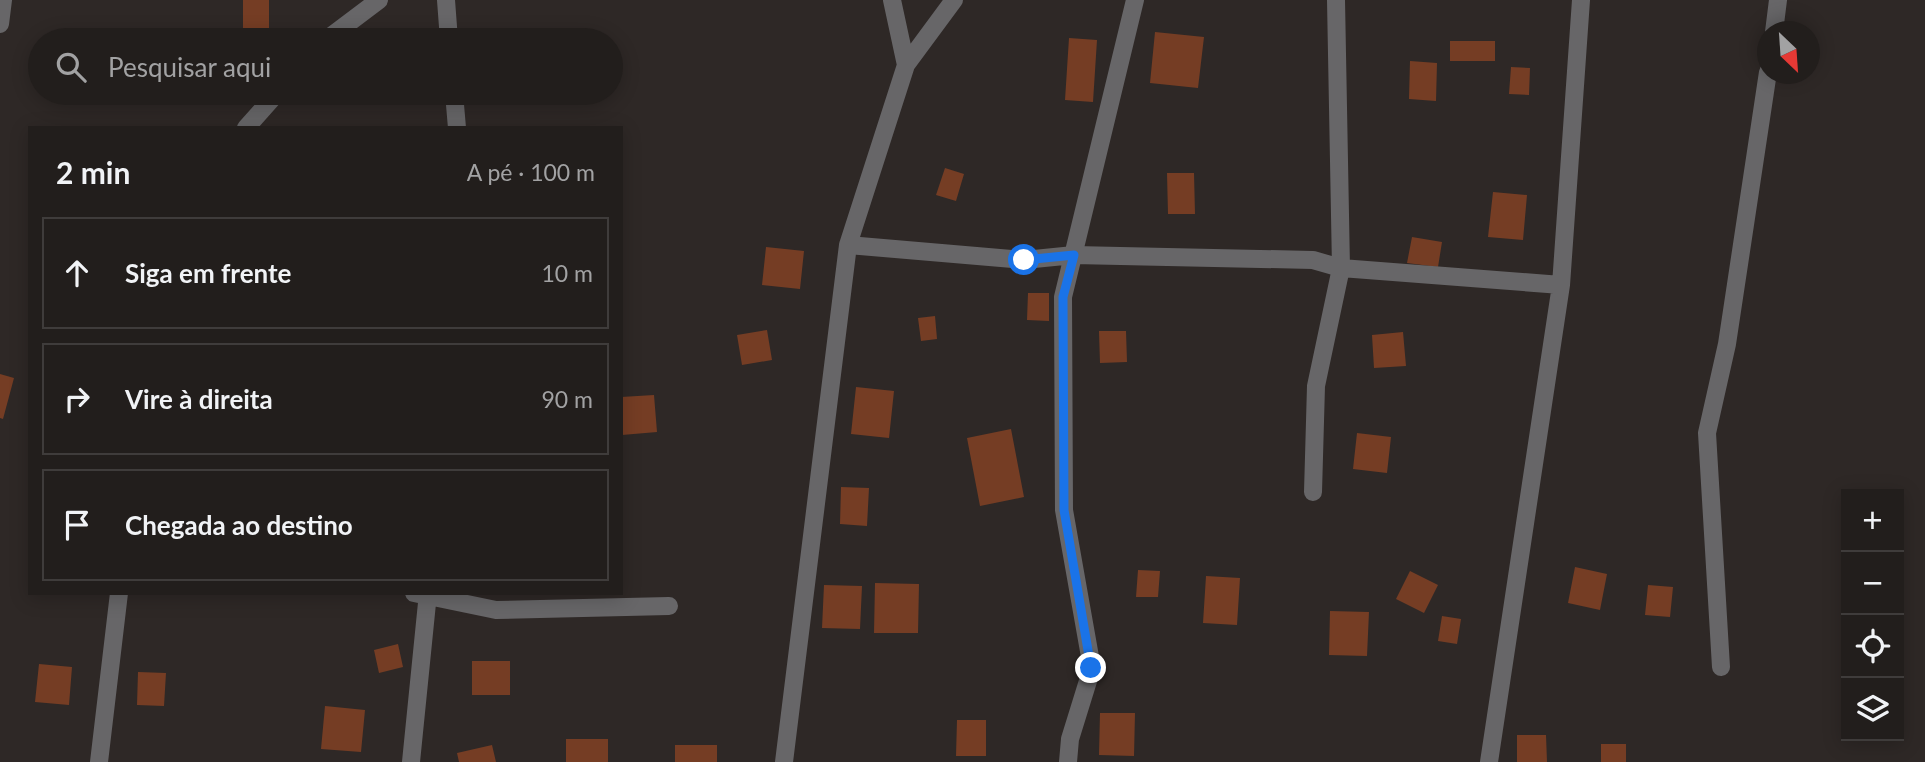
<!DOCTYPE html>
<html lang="pt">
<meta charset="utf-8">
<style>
body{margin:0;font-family:Lato,sans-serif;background:#2e2b29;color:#f1f3f6}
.controls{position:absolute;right:21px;bottom:21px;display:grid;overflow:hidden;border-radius:0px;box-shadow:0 4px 18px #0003}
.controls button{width:63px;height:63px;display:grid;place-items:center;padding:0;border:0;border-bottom:2px solid #3f3c3b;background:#221e1c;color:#f1f3f6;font:35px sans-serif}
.compass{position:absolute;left:1757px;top:21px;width:63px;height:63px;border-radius:50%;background:#221e1c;box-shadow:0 4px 18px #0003;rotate:155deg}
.stop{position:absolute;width:21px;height:21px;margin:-16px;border:5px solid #1a73e8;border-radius:50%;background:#fff}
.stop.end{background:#1a73e8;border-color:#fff;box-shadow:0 2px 7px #0008}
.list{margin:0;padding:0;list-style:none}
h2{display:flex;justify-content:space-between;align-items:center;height:91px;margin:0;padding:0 28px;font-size:30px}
h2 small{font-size:23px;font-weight:400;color:#a2a2a3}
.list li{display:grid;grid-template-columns:46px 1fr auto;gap:21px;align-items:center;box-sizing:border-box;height:112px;margin:0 14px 14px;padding:0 14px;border:2px solid #3f3c3b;border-radius:0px}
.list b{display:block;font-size:26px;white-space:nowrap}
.list em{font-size:23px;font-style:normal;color:#a2a2a3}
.icon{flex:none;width:38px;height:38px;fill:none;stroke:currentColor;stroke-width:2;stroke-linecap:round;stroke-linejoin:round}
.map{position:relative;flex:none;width:1925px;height:762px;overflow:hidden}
.search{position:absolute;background:#221e1c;box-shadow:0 4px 18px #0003;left:28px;top:28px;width:595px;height:77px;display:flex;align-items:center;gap:18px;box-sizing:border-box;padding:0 24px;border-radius:38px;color:#a2a2a3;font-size:26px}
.panel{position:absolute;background:#221e1c;box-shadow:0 4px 18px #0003;left:28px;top:126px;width:595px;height:469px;border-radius:0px}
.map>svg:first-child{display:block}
.building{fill:#753d24}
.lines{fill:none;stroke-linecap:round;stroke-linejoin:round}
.minor{stroke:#676668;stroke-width:18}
.route{stroke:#1a73e8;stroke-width:9}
</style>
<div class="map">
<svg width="1925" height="762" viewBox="0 0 1925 762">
<rect width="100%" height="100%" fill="#2e2826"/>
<path class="building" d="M 243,0 L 269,0 L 269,40 L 243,40 Z
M 1155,32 L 1204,37 L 1198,88 L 1150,83 Z
M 1069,38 L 1097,40 L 1093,102 L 1065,100 Z
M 1450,41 L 1495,41 L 1495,61 L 1450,61 Z
M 1410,61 L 1437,63 L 1436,101 L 1409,99 Z
M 1511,67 L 1530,68 L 1529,95 L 1509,94 Z
M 945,168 L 964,174 L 956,201 L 936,195 Z
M 1167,173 L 1194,173 L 1195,214 L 1168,214 Z
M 1493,192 L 1527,195 L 1523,240 L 1488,237 Z
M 1412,237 L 1442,242 L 1438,267 L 1407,263 Z
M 766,247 L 804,251 L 800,289 L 762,285 Z
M 1028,293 L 1049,293 L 1049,321 L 1027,320 Z
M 935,316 L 937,339 L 921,341 L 918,318 Z
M 767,330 L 772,360 L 742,365 L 737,335 Z
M 1099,331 L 1126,331 L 1127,362 L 1100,363 Z
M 1403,332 L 1406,366 L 1374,368 L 1372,335 Z
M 0,374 L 14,378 L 3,419 L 0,418 Z
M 856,387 L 894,391 L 889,438 L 851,434 Z
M 654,395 L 657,432 L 622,435 L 621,397 Z
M 1011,429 L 1024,497 L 980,506 L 967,438 Z
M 1357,433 L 1391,437 L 1387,473 L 1353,469 Z
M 841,487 L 869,488 L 867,526 L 840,524 Z
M 1575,567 L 1607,574 L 1600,610 L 1568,603 Z
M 1138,570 L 1160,571 L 1158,597 L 1136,597 Z
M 1410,571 L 1438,585 L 1424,613 L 1396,599 Z
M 1206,576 L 1240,578 L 1237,625 L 1203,623 Z
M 875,583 L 919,584 L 918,633 L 874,633 Z
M 824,585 L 862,586 L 860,629 L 822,628 Z
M 1648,585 L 1673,587 L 1670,617 L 1645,615 Z
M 1330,611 L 1369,612 L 1367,656 L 1329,655 Z
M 1442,616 L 1461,619 L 1457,644 L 1438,641 Z
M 398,644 L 403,667 L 379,673 L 374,650 Z
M 472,661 L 510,661 L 510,695 L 472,695 Z
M 39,664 L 72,667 L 69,705 L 35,702 Z
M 138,672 L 166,673 L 164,706 L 137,705 Z
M 325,706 L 365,710 L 361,752 L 321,749 Z
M 1100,713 L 1135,713 L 1134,756 L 1099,755 Z
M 957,720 L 986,720 L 986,756 L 956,756 Z
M 1517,735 L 1546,735 L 1547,762 L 1517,762 Z
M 566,739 L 608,739 L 608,762 L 566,762 Z
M 1601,744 L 1626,744 L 1626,762 L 1601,762 Z
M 492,745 L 496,762 L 459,762 L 457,753 Z
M 675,745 L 717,745 L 717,762 L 675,762 Z"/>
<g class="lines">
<path class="minor" d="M 446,0 L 449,40
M 892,0 L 906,65
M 0,24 L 3,0
M 1774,32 L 1778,0
M 326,40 L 379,0
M 454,93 L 457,128
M 246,128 L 277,93
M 848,245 L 1024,260 L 1074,255 L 1313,260 L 1341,268 L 1561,285 L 1581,0
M 1313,492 L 1316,386 L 1341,268 L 1336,0
M 414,593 L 496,610 L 669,606
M 1721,667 L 1707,433 L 1727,344 L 1768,72
M 99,762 L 119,593
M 411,762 L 428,593
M 784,762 L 848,245 L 906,65 L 954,0
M 1068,762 L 1070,739 L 1092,668 L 1064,510 L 1063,297 L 1135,0
M 1489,762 L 1561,285"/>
</g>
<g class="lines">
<path class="route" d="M 1024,260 L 1074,255 L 1063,297 L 1064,510 L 1091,668"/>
</g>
</svg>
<div class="controls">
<button>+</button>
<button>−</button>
<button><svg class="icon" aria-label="locate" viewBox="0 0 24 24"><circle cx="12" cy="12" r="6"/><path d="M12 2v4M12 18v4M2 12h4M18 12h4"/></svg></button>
<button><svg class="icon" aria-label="layers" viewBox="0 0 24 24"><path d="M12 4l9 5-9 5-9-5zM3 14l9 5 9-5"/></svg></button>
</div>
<svg class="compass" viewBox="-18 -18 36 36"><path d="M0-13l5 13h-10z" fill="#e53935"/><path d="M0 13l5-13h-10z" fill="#a2a2a3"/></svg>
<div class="stop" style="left:1024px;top:260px"></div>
<div class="stop end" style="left:1091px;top:668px"></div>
<div class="search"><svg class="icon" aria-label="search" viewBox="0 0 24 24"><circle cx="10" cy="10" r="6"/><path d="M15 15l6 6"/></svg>Pesquisar aqui</div>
<section class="panel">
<h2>2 min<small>A pé · 100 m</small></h2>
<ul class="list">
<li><svg class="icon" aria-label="ahead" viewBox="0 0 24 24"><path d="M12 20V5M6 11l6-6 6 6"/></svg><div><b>Siga em frente</b></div><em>10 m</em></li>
<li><svg class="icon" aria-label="right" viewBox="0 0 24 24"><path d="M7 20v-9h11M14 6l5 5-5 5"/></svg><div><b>Vire à direita</b></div><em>90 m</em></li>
<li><svg class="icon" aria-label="arrive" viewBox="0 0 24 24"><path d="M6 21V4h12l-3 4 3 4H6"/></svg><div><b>Chegada ao destino</b></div></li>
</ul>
</section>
</div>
